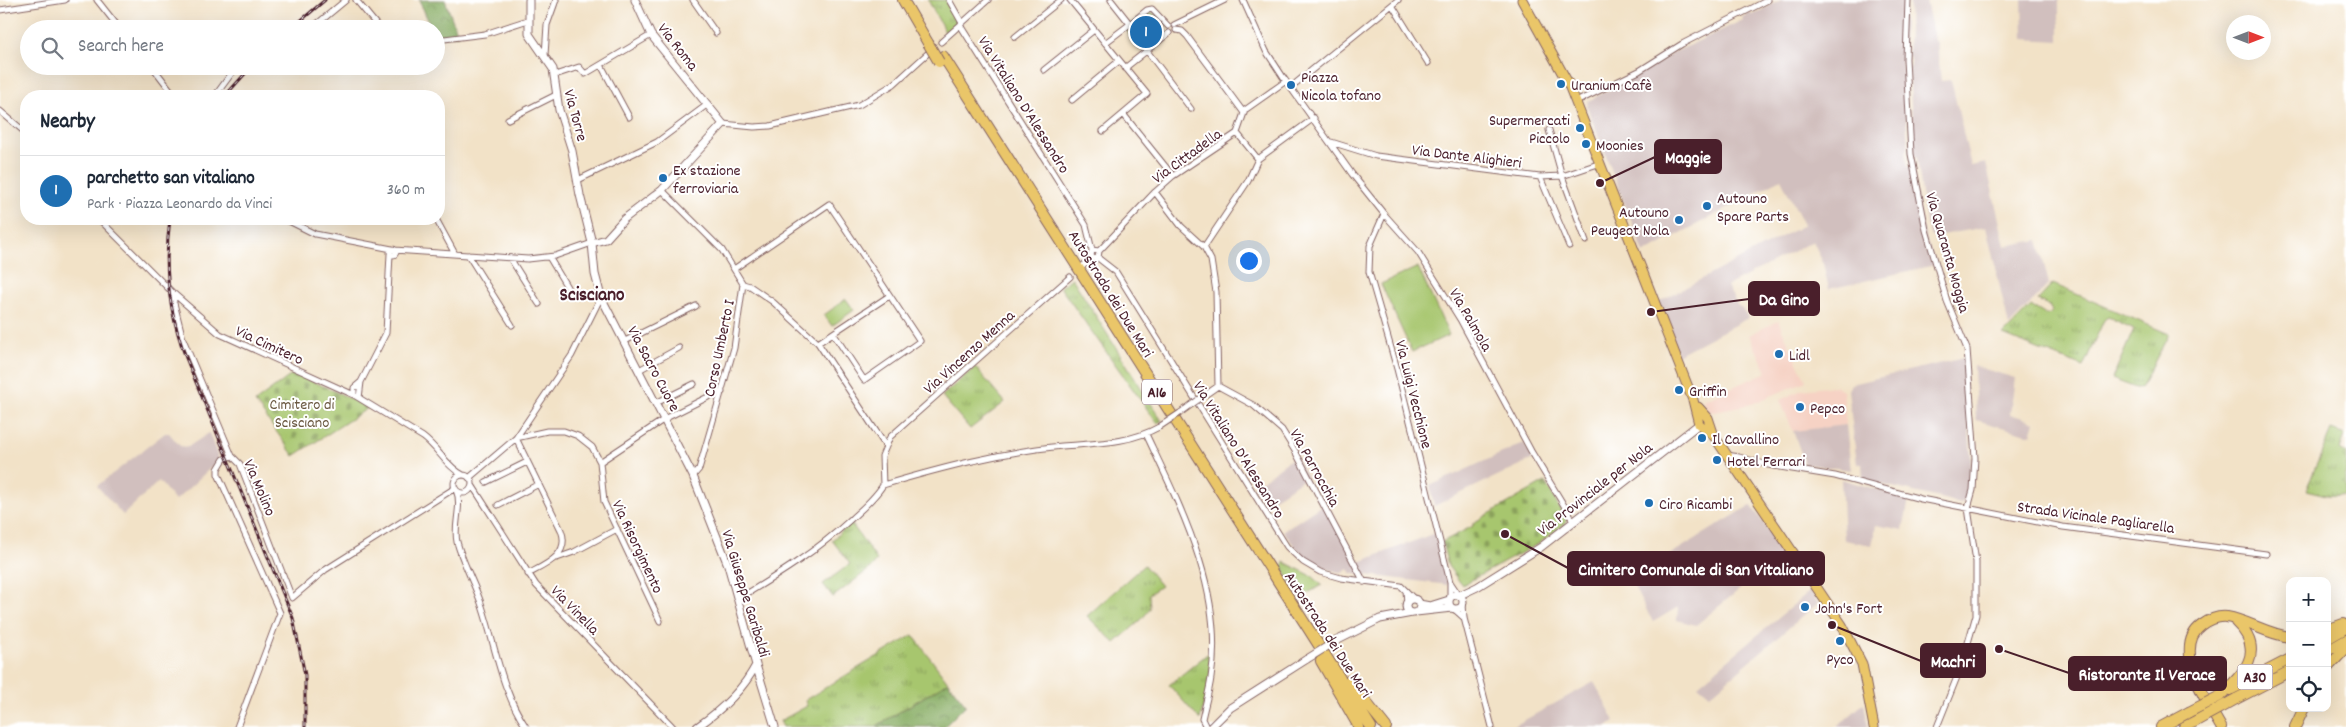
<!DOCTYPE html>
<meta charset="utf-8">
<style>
body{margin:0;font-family:Dekko,sans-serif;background:#f6f6f7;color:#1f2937}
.controls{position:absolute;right:15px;bottom:15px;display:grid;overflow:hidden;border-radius:10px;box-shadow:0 5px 20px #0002}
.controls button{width:45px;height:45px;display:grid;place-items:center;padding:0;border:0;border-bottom:1px solid #e0e1e3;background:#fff;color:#1f2937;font:25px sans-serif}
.compass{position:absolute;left:2226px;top:15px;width:45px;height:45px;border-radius:50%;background:#fff;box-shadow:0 5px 20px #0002;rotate:90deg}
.you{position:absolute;left:1248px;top:260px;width:18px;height:18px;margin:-12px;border:4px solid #fff;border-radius:50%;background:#1a73e8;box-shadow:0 0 0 8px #1a73e833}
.badge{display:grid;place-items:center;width:32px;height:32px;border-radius:50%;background:#1f6fb2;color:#fff;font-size:16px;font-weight:700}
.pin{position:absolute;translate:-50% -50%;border:2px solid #fff;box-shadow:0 1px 5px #0006}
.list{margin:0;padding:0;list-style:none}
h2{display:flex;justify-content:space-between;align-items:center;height:65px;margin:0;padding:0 20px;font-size:21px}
h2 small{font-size:16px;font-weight:400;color:#747a83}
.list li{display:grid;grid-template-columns:32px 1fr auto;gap:15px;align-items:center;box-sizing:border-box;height:70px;padding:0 20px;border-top:1px solid #e0e1e3}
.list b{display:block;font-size:19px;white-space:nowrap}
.list p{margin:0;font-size:16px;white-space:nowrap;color:#747a83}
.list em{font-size:16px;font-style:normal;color:#747a83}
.icon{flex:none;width:28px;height:28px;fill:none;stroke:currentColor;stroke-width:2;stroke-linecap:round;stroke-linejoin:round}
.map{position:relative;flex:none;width:2346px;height:727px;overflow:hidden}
.search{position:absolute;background:#fff;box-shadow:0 5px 20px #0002;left:20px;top:20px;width:425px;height:55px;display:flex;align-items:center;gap:12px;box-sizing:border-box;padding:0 18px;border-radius:28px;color:#747a83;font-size:19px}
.panel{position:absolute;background:#fff;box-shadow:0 5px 20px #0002;left:20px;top:90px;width:425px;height:135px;border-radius:20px}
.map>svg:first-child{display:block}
.built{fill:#f6d2c4}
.industrial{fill:#d1bfbe}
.grass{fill:url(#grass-tufts);stroke:#78724c}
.forest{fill:url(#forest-crowns);stroke:#686546}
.cemetery{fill:url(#cemetery-stones);stroke:#78724c}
.park{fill:url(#park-crowns);stroke:#78724c}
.garden{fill:#a7c66e;stroke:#78724c}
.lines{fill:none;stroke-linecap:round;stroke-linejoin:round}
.minor-casing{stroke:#856362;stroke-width:7}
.tertiary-casing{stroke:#856362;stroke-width:9}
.primary-casing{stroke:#856362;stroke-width:11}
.motorway-casing{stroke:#856362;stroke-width:12}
.minor{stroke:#fff;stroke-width:5}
.tertiary{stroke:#fff;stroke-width:7}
.primary{stroke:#eac669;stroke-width:9}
.motorway{stroke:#eac669;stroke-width:10}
.rail-casing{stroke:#4a1f2b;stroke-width:3}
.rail{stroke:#fff;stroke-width:1;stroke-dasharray:4;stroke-linecap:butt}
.minor-bridge-casing{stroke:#856362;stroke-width:7;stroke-linecap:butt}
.tertiary-bridge-casing{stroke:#856362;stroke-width:9;stroke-linecap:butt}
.motorway-bridge-casing{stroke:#856362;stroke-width:12;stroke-linecap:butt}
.minor-bridge{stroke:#fff;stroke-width:5}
.tertiary-bridge{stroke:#fff;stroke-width:7}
.motorway-bridge{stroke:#eac669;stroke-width:10}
.poi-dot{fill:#1f6fb2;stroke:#fff;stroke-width:2}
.labels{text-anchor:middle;stroke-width:4;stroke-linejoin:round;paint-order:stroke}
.shield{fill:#fff;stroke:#80626b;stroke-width:1}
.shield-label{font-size:15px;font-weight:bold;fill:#4a1f2b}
.street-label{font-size:16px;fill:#4a1f2b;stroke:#fff}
.poi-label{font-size:16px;fill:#4a1f2b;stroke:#fff;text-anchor:start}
.park-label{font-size:16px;fill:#6b5942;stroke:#fff}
.quarter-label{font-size:19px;font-weight:bold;fill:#4a1f2b;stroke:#fff}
.leader{fill:none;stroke:#4a1f2b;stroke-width:2}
.callout-dot{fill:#4a1f2b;stroke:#fff;stroke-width:2}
.callout{fill:#4a1f2b;stroke:#4a1f2b;stroke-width:2}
.callout-label{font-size:18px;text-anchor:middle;font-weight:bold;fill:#fff}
</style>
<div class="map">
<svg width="2346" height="727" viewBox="0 0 2346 727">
<defs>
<pattern id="grass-tufts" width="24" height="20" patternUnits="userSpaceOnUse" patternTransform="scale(1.25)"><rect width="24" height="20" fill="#a7c66e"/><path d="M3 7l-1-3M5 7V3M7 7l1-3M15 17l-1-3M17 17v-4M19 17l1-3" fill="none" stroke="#8aa05b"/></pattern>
<pattern id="forest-crowns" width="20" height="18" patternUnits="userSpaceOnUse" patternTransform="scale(1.25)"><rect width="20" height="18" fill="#85ab61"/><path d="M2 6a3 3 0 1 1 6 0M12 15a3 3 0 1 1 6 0" fill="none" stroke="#6f8b50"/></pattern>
<pattern id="cemetery-stones" width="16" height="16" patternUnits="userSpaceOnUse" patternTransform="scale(1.25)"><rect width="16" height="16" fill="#a7c66e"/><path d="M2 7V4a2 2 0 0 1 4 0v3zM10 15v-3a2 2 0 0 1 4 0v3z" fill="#8aa05b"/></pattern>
<pattern id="park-crowns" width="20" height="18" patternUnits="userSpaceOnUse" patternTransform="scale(1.25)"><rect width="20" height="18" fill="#a7c66e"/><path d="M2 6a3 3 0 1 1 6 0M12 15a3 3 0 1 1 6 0" fill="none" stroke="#8aa05b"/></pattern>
</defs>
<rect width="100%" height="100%" fill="#fff"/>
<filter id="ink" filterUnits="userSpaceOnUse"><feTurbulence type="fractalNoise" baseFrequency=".02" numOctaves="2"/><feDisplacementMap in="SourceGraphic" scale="10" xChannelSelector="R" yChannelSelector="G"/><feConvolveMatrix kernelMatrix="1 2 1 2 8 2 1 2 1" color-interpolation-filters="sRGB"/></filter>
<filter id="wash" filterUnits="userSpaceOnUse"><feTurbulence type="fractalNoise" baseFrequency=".0096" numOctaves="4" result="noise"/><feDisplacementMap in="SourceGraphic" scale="20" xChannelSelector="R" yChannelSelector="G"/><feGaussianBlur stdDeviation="1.12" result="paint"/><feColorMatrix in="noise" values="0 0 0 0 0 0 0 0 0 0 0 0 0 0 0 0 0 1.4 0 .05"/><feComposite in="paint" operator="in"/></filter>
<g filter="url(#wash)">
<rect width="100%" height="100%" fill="#f2e2c7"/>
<path class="built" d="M 1778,321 L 1806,381 L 1752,404 L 1709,412 L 1703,400 L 1767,372 L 1749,335 Z
M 1835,386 L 1843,391 L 1846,425 L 1793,431 L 1780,400 L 1802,390 Z"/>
<path class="industrial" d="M 1781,0 L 1905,0 L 1902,60 L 1908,148 L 1906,152 L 1907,164 L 1908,167 L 1911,166 L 1924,231 L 1935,265 L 1829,289 L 1823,263 L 1813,241 L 1727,286 L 1737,305 L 1742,308 L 1748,318 L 1677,355 L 1658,302 L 1804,225 L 1781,179 L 1644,253 L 1587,107 L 1588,101 L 1653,67 L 1673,53 L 1743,20 L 1742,17 L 1750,13 L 1752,15 Z
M 1910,0 L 1926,0 L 1934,39 L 1937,43 L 1941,81 L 1951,80 L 1971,166 L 1986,163 L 2005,246 L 2038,240 L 2049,284 L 2009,326 L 1986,227 L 1931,237 L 1926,223 L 1917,157 L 1914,156 L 1909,67 L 1911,66 L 1911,59 L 1908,57 Z
M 2022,0 L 2059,0 L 2059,41 L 2023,39 Z
M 1964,358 L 1971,459 L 1968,499 L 1961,503 L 1863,480 L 1862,464 L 1857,464 L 1848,390 L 1851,384 Z
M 1974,366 L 2015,378 L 2010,414 L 2035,422 L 2031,435 L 1976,420 Z
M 1846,425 L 1851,470 L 1805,464 L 1793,431 Z
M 165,433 L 169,433 L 180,446 L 188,447 L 209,433 L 219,460 L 175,501 L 159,481 L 123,515 L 97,486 Z
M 1524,443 L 1533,459 L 1434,506 L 1430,486 Z
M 1295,456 L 1307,477 L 1265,504 L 1253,487 Z
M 1841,479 L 1909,499 L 1903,530 L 1876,525 L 1872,545 L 1844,540 Z
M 1325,503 L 1357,563 L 1435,533 L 1448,585 L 1351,573 L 1348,569 L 1342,573 L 1327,569 L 1308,559 L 1299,552 L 1283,531 Z
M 1751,505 L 1790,563 L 1762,571 L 1696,625 L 1677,620 L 1678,607 L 1653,622 L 1630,579 Z
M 1810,591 L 1818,603 L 1710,695 L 1698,685 Z
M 1594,682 L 1615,721 L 1605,727 L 1512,727 Z
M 1864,703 L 1868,727 L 1837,727 Z"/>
<path class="grass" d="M 928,0 L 946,0 L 959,22 L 945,32 Z
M 1072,278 L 1162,421 L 1157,423 L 1060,287 Z
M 2053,284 L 2169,334 L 2141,388 L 2136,388 L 2112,379 L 2134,329 L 2108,317 L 2104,320 L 2083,367 L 2003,335 L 2031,306 L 2046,315 L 2051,314 L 2052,311 L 2049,306 L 2038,300 Z
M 975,367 L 1005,402 L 970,429 L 942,396 Z
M 2331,430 L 2345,435 L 2340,450 L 2346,454 L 2346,496 L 2326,495 L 2306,490 Z
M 851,523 L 877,560 L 872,567 L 833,597 L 823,584 L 850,564 L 832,540 Z
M 1284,562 L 1312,576 L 1322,585 L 1301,597 L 1282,568 Z
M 1144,565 L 1161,586 L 1149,594 L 1150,609 L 1141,620 L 1115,643 L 1087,616 Z
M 913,635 L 948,682 L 875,727 L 783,727 L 780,721 L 807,706 L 805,700 Z
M 1211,651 L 1210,678 L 1200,720 L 1169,685 Z"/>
<path class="forest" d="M 419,0 L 445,0 L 458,35 L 436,37 L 436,29 L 432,29 Z
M 948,682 L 966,705 L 944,727 L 875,727 Z"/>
<path class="cemetery" d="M 294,373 L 345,396 L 368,408 L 294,456 L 255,402 Z
M 1545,482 L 1567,522 L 1538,544 L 1462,585 L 1448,566 L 1442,542 L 1473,526 L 1473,523 Z"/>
<path class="park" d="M 1149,13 L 1154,14 L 1165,30 L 1140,50 L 1127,31 Z"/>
<path class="garden" d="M 1418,267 L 1449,335 L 1412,352 L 1381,284 Z
M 846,299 L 854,310 L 832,326 L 824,315 Z"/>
</g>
<g filter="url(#ink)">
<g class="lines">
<g class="minor-casing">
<path id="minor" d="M 97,0 L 120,29
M 356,0 L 380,29
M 693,0 L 716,33
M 949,0 L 962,23
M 1070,0 L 1147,94 L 1103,131
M 1111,0 L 1130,24 L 1147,10 L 1152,9 L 1168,26
M 1243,0 L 1266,51 L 1283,77 L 1352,174 L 1384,214 L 1418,252 L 1461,321 L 1531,451 L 1574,522
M 1908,0 L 1906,59 L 1911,154 L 1926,230 L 1947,301 L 1967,349 L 1975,458 L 1973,490 L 1968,508 L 1976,562 L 1976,615 L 1961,667 L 1937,727
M 1392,5 L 1428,63
M 0,10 L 65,0
M 960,25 L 1086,225 L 1092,250 L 1091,256 L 1094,259 L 1098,258 L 1099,251 L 1092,250
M 1174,25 L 1225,0
M 268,29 L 276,26 L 282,29
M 311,29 L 346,0
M 1176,30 L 1182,31 L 1187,36 L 1244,113
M 1015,37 L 1061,0
M 436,40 L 485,34 L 528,20
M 941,42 L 988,0
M 1105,43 L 1130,24
M 1147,51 L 1191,109
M 545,55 L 547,25 L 556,0
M 601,65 L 629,117
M 152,66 L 175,96
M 1125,68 L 1169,33
M 1044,70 L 1094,30
M 555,75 L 579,67 L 585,74 L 651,35
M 1291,87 L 1398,0
M 215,96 L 237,66
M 1072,100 L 1119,61
M 1576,102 L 1639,71 L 1682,44 L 1768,0
M 0,111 L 26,133
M 1124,115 L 1173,176
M 508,119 L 556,95
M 723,124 L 754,127 L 770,126 L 859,105 L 894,84 L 927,54
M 1549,130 L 1562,176 L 1586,241
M 1237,133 L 1258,159
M 1331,142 L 1376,156 L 1540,177 L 1562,176 L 1601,163
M 1540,177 L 1569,246
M 578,180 L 657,142 L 708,104
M 662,190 L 722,250 L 743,284 L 734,348 L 699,469 L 693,476
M 1155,192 L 1181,226 L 1204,247 L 1211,260 L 1216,292 L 1218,386
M 1384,214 L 1370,246 L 1369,272 L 1397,369 L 1450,582 L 1450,598
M 99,219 L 173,293 L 220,334 L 354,395 L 423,437 C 438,448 447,467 463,475
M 285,219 L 315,234 L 392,249
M 436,219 L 455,254
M 1204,247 L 1248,181 L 1258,159 L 1314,118
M390 252a3 3 0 1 1 6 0a3 3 0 1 1-6 0Z
M 394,250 L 528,259 L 555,256 L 592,243
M 1099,251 L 1155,192 L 1173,176 L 1237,133 L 1245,110 L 1286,81
M 468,255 L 512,325
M 549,257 L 567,287
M 510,258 L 539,304
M 1098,258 L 1116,272 L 1287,547 L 1303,562 L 1320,572 L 1341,578 L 1401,586 L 1415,600
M 1083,266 L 1091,257
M 734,269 L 829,204 L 920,341 L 864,380 L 833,333
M 743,284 L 750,286 L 773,302 L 818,343 L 885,445
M 173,293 L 174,303 L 183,339 L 232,456
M 625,341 L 696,306
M 818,343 L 889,296
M 639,370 L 679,348
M 354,395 L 354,388 L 361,382 L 386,333 L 390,254
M 359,398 L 361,382
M 1198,400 L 1218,386 L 1253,405 L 1282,430 L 1295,451 L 1364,582
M 656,403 L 694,384
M 1180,413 L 1191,405
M 1146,434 C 1181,508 1225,593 1211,678 C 1209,692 1205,705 1202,719 L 1206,727
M 516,438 L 547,431 L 564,431 L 578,436 L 592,447 L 600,462 L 604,502 L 660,621
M 516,438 L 561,530 C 571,555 545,565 528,574
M 1727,455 L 1739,457 L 1768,465 L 1835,476 L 1921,499 L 2063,527 L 2266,554
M 600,462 L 666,418 L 716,393 L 722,392
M454 484a9 9 0 1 1 18 0a9 9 0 1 1-18 0Z
M 469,478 L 516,438 L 572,355 L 601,297
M 486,482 L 527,462
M 472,485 L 536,585 L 673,727
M 883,485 C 941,468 1001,452 1062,446 C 1096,443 1128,444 1159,427
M 456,490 C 463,505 453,525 457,542 C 463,564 475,584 482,606 C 496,648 501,690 526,727
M 498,505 L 539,484
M 557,558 L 574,552 L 617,529
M 1450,582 L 1458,594
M 1406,591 L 1407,603
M 738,599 C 778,575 817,551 851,519 C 863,508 875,498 883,485 L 882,456 L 890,437 L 1070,277
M 1463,604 L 1464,618 L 1492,727
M 1454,609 L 1464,618
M 237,727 L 280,613 L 218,474 L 218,469 L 224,459 L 232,456 L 240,464 L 292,598 L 325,570 L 455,488"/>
</g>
<g class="tertiary-casing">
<path id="tertiary" d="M 529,0 L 529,34 L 553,69 L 559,110 L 572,151 L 580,195 L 592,243 L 595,274 L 601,297 L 693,476 L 728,565 L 756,665 C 743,690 720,711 697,727
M 592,243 L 606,239 L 624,219 L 662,190 L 723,124 L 651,35 L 635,0
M1449 602a7 7 0 1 1 14 0a7 7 0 1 1-14 0Z
M 1460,595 L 1477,587 L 1541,547 L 1699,424
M1406 606a7 7 0 1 1 14 0a7 7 0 1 1-14 0Z
M 1419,604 L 1430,606 L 1449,600
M 1416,612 L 1452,608
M 1336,641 L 1380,619 L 1412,613
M 756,665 L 775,727
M 1211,727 L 1230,708 L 1307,659"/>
</g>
<g class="primary-casing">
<path id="primary" d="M 1522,0 L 1569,85 L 1693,400 L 1699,424 L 1714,436
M 1698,407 L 1708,418 L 1714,436 L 1842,625 L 1862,664 L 1874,727"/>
</g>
<g class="motorway-casing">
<path id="motorway" d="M 903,0 L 928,43
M 943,56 L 1371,727
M 2327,630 L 2343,624
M 2327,639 L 2346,628
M 2327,651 L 2346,640
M 1321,661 L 1359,727
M 2327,668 L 2346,648
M 1349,681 L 1386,727
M 2230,690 L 2290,659
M 2220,696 C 2244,673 2267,651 2236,622
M 2236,699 L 2290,671
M 2161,727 L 2189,712
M 2184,727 L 2194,722
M 2221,727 C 2207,703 2171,647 2202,625 C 2209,620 2218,616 2227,617 C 2249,621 2267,634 2290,637
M 2295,727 L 2304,708"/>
</g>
<use href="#minor" class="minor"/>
<use href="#tertiary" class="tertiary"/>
<use href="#primary" class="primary"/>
<use href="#motorway" class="motorway"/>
<g class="rail-casing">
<path id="rail" d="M 291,29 L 325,0
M 225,96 L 252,66
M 170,219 C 163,267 169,313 186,358 L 293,618 L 305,675 L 305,727"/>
</g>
<use href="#rail" class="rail"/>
<g class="minor-bridge-casing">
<path id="minor-bridge" d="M 1191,405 L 1198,400
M 1159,427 L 1180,413"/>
</g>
<g class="tertiary-bridge-casing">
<path id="tertiary-bridge" d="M 1307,659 L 1336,641"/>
</g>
<g class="motorway-bridge-casing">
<path id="motorway-bridge" d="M 928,43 L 939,62
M 2189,712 L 2220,696
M 2194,722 L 2236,699"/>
</g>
<use href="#minor-bridge" class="minor-bridge"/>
<use href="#tertiary-bridge" class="tertiary-bridge"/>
<use href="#motorway-bridge" class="motorway-bridge"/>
</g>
</g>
<g class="poi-dot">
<circle cx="1561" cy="84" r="5"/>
<circle cx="1291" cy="85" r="5"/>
<circle cx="1580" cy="128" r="5"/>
<circle cx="1586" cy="144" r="5"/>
<circle cx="663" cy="178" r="5"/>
<circle cx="1707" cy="206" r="5"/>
<circle cx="1679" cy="220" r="5"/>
<circle cx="1779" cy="354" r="5"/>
<circle cx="1679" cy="390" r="5"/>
<circle cx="1800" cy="407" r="5"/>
<circle cx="1702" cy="438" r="5"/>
<circle cx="1717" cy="460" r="5"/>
<circle cx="1649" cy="503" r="5"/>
<circle cx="1805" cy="607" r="5"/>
<circle cx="1840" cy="641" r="5"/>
</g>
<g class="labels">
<g class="shield">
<rect x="1142" y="379.5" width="30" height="25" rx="4"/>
<rect x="2237.5" y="664.5" width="35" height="25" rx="4"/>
</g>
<g class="shield-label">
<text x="1157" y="397">A16</text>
<text x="2255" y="682">A30</text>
</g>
<g class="street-label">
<text transform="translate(679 46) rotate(52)" y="6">Via Roma</text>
<text transform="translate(1025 104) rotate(58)" y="6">Via Vitaliano D'Alessandro</text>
<text transform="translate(577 115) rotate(75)" y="6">Via Torre</text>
<text transform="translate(1186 155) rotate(-36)" y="6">Via Cittadella</text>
<text transform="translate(1467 155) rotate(7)" y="6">Via Dante Alighieri</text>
<text transform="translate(1949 252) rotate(74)" y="6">Via Quaranta Moggia</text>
<text transform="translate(1112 293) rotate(58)" y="6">Autostrada dei Due Mari</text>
<text transform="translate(1472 319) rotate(60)" y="6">Via Palmola</text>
<text transform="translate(270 344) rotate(25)" y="6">Via Cimitero</text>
<text transform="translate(718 348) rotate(-78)" y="6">Corso Umberto I</text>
<text transform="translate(968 351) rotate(-42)" y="6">Via Vincenzo Menna</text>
<text transform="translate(655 368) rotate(62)" y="6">Via Sacro Cuore</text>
<text transform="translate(1415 394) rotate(76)" y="6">Via Luigi Vecchione</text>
<text transform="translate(1240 449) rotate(58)" y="6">Via Vitaliano D'Alessandro</text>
<text transform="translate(1316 467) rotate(61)" y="6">Via Parrocchia</text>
<text transform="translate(261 487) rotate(67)" y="6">Via Molino</text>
<text transform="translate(1594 488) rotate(-38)" y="6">Via Provinciale per Nola</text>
<text transform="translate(2096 516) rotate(8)" y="6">Strada Vicinale Pagliarella</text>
<text transform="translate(639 546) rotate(65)" y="6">Via Risorgimento</text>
<text transform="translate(747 593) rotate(73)" y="6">Via Giuseppe Garibaldi</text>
<text transform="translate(576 609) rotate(46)" y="6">Via Vinella</text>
<text transform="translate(1329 634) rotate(57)" y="6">Autostrada dei Due Mari</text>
</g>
<g class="poi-label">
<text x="1301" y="82">Piazza<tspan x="1301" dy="18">Nicola tofano</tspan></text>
<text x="1571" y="90">Uranium Cafè</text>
<text x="1570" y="125" text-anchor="end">Supermercati<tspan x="1570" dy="18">Piccolo</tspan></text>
<text x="1596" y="150">Moonies</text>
<text x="673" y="175">Ex stazione<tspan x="673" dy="18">ferroviaria</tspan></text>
<text x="1717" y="203">Autouno<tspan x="1717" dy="18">Spare Parts</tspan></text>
<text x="1669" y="217" text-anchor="end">Autouno<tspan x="1669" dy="18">Peugeot Nola</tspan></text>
<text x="1789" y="360">Lidl</text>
<text x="1689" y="396">Griffin</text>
<text x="1810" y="413">Pepco</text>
<text x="1712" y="444">Il Cavallino</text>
<text x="1727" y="466">Hotel Ferrari</text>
<text x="1659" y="509">Ciro Ricambi</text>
<text x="1815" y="613">John's Fort</text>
<text x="1840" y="664" text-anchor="middle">Pyco</text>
</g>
<g class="park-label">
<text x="302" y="409">Cimitero di<tspan x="302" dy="18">Scisciano</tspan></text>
</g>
<g class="quarter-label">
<text x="592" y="300">Scisciano</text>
</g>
</g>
<path class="leader" d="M1600 183L1655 157M1651 312L1749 299M1505 534L1568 568M1832 625L1921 661M1999 649L2069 673"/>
<g class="callout-dot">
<circle cx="1600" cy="183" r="5"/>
<circle cx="1651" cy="312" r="5"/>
<circle cx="1505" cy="534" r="5"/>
<circle cx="1832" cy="625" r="5"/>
<circle cx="1999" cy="649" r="5"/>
</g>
<g class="callout">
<rect x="1655" y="140" width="66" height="33" rx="5"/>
<rect x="1749" y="282" width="70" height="33" rx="5"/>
<rect x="1568" y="552" width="256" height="33" rx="5"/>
<rect x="1921" y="644" width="64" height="33" rx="5"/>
<rect x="2069" y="657" width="157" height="33" rx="5"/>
</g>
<g class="callout-label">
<text x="1688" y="163">Maggie</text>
<text x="1784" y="305">Da Gino</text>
<text x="1696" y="575">Cimitero Comunale di San Vitaliano</text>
<text x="1953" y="667">Machri</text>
<text x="2147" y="680">Ristorante Il Verace</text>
</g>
</svg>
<div class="controls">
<button>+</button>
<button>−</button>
<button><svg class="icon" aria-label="locate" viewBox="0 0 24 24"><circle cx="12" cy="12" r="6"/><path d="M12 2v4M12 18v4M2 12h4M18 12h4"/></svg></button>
</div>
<svg class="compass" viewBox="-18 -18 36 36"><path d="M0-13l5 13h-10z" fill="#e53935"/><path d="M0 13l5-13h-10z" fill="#747a83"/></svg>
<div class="you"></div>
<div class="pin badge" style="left:1146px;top:32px">1</div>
<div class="search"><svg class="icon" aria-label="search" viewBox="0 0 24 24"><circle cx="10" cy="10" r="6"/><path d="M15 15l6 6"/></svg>Search here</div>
<section class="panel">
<h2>Nearby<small></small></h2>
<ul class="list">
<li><span class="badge">1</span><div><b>parchetto san vitaliano</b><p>Park · Piazza Leonardo da Vinci</p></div><em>360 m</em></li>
</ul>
</section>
</div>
